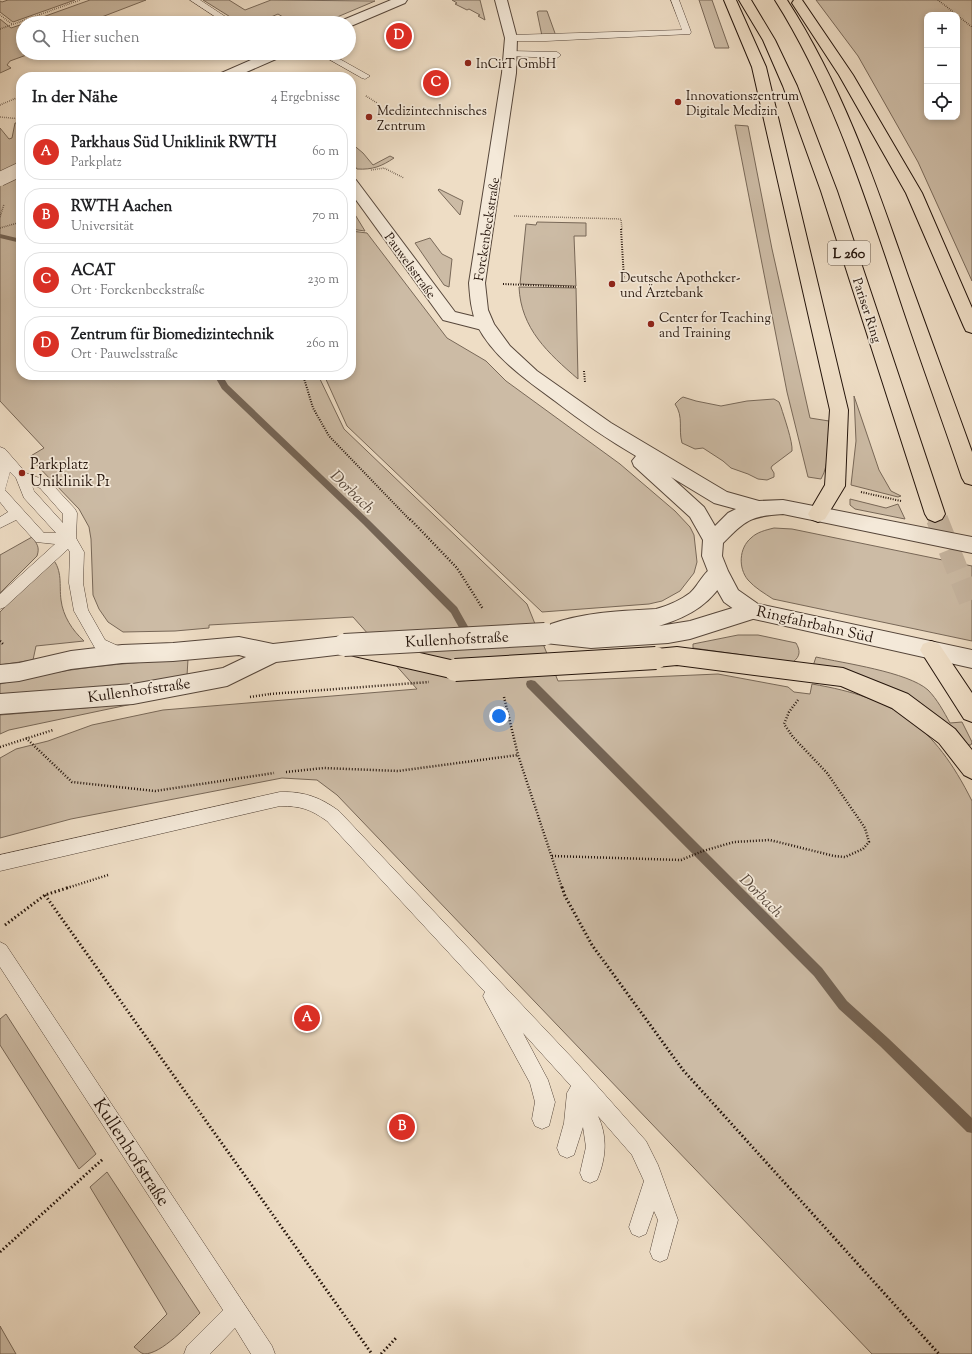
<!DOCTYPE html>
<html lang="de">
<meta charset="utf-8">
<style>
body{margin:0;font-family:"Sorts Mill Goudy",serif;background:#f6f6f6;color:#202124}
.controls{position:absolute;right:12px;top:12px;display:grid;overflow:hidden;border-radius:8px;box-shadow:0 2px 6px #0003}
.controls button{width:36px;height:36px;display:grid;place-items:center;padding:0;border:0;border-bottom:1px solid #e0e0e0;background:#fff;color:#202124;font:20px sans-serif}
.you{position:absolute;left:499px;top:716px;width:14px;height:14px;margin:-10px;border:3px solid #fff;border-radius:50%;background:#1a73e8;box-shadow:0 0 0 6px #1a73e833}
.badge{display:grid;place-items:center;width:26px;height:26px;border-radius:50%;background:#d93025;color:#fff;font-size:13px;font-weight:700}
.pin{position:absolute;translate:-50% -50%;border:2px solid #fff;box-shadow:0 1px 4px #0006}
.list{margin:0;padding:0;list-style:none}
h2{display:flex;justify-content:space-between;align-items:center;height:52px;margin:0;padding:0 16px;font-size:17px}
h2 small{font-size:13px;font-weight:400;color:#757577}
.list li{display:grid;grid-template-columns:26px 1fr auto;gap:12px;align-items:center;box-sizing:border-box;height:56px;margin:0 8px 8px;padding:0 8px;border:1px solid #e0e0e0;border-radius:16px}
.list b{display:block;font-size:15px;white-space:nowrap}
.list p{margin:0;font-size:13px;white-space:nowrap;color:#757577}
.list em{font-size:13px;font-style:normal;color:#757577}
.icon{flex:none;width:22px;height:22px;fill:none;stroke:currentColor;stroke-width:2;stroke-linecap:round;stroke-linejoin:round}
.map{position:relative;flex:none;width:972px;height:1354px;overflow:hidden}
.search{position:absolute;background:#fff;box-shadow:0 2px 6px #0003;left:16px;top:16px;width:340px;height:44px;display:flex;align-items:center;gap:10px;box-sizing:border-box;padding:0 14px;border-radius:22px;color:#757577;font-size:15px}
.panel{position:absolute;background:#fff;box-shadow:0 2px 6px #0003;left:16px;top:72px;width:340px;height:308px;border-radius:16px}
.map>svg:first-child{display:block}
.green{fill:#ccbba5;stroke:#786858;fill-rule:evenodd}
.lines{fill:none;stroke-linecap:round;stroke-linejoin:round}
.stream{fill:#746455;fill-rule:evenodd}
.trunk-tunnel-far1{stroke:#c6b5a0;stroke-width:18;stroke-dasharray:18 9;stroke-linecap:butt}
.trunk-tunnel{stroke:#c6b5a0;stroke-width:22;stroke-dasharray:22 11;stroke-linecap:butt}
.service-casing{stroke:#56463a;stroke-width:1}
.minor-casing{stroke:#56463a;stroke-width:2}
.tertiary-casing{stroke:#56463a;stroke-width:2}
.trunk-casing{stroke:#24140b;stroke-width:2}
.path-far3{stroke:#24140b;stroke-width:1.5;stroke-dasharray:0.5 1.5;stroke-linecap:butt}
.path-far2{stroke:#24140b;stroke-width:2;stroke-dasharray:1 1.5;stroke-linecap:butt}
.path-far1{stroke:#24140b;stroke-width:2.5;stroke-dasharray:1 2;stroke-linecap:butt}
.path{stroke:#24140b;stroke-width:3;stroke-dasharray:1.5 2.5;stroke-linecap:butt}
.service{fill:#f4e9d9;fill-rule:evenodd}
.minor{fill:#f4e9d9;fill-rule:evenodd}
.tertiary{fill:#f4e9d9;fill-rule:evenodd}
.trunk{fill:#eeddc5;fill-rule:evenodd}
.minor-bridge-far1-casing{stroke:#56463a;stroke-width:15;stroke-linecap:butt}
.minor-bridge-casing{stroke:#56463a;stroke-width:24;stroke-linecap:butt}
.trunk-bridge-casing{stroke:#24140b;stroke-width:24;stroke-linecap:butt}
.path-bridge{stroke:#24140b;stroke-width:2.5;stroke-dasharray:1 2;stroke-linecap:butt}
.minor-bridge-far1{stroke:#f4e9d9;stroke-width:14}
.minor-bridge{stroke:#f4e9d9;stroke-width:22}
.trunk-bridge{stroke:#eeddc5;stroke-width:22}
.poi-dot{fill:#8f2418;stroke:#f4e9d9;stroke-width:1.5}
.labels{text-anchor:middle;stroke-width:3.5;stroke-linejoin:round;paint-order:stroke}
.far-poi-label{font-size:13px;fill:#24140b;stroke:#f4e9d9;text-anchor:start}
.far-street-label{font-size:13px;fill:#24140b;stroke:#f4e9d9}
.shield{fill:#f4e9d9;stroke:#625449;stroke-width:1}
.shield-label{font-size:14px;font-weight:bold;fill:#24140b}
.poi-label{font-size:15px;fill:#24140b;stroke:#f4e9d9;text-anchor:start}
.street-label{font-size:15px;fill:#24140b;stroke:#f4e9d9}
.water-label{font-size:16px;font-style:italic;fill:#59493c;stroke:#f4e9d9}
.near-street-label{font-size:18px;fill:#24140b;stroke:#f4e9d9}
</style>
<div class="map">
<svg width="972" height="1354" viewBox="0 0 972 1354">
<rect width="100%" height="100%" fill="#eeddc5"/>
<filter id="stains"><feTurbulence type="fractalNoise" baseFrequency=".005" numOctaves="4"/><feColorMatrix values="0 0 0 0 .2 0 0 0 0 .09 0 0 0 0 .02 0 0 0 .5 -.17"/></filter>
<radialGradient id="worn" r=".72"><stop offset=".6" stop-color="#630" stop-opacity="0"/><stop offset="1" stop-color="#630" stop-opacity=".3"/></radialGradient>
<path class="green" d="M 8,0 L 75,0 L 13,22 L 0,12 L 0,1 L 2,2 Z
M 90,0 L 146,0 L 86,23 L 26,23 Z
M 203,0 L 229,0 L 245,10 L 271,0 L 375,1 L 323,23 L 293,23 L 278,14 L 257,23 L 240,23 Z
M 452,0 L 480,0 L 485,20 L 478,16 L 480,15 L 469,9 L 467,10 L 455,4 L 457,3 Z
M 699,0 L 712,0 L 729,48 L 715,48 Z
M 816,0 L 972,0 L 972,281 L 918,162 L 858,56 ZM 927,15 L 957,15 L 957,117 L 927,117 Z
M 539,11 L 547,11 L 556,36 L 542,36 L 537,12 Z
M 0,19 L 11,28 L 23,24 L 23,53 L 32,53 L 10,61 L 7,65 L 11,68 L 0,73 Z
M 15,123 L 21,123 L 21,375 L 318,375 L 344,429 L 527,604 L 558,681 L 718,674 L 788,687 L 794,692 L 810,694 L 812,684 C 895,698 934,725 972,801 L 972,1354 L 872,1354 L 337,795 L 317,780 L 282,778 L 71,819 L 0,838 L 0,758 L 16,749 L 48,741 L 92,725 L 163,710 L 417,689 L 353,617 L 209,625 L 209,628 L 175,631 L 123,632 L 108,622 L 99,609 L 93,595 L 91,539 L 89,527 L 79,509 L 29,457 L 44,448 L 0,401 L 0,128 L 9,139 L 12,138 Z
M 735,125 L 748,126 L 772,249 L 810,418 L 829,421 C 828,439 830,464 821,479 L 808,477 L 787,392 Z
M 351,143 L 363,153 L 373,165 L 390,156 L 394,158 C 382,166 373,170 357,169 L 351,161 Z
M 439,189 L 463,201 L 460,215 L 438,190 Z
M 351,208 L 365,231 L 351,229 Z
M 537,222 L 586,223 L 586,236 L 574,236 L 576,286 L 520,284 L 526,224 L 536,225 Z
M 351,231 L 367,233 L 447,338 L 486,361 L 506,381 L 620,464 L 675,511 L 690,527 L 694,535 L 697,562 L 694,573 L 680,591 L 662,601 L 649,604 L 542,612 L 347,426 L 324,375 L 351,375 Z
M 430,238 L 442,254 L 452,259 L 449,287 L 444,285 L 415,243 Z
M 519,287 L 576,288 L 578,379 C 548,353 521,329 519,287 Z
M 854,396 L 879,470 L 891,491 L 901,496 L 898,497 L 851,485 L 856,441 Z
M 683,397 L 696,401 L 721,406 L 747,401 L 774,399 L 779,402 L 781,407 C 784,417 793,442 792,451 L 772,466 L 771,468 L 774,473 L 774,477 L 767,480 L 758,479 L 748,474 L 731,468 L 723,461 L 703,448 L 695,449 L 682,443 C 678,429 684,417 675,404 L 680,399 Z
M 850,499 L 886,508 L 898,504 L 905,519 L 855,509 L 850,505 Z
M 774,528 L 792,529 L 972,566 L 972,641 L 773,599 C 764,593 755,588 748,580 C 738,568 739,548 751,538 C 757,532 766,530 774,528 Z
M 32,537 C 37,544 40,547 37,556 L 0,593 L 0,555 Z
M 52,558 C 63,571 59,585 61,600 C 63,616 72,630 84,641 L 36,646 L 33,660 L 0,665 L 0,612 Z
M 738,635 L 758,635 L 796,643 C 800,650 801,656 793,662 L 693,648 L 693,644 Z
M 816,657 C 843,663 908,672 928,690 C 937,699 944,712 950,723 L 962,722 L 972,742 L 971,745 L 967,745 L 945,721 L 923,707 L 813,666 Z
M 188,659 L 187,676 L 90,690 L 0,694 L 0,684 C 62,668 124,663 188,659 Z
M 156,699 L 9,730 L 0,734 L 0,715 L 96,707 Z
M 6,1014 L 96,1154 L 79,1169 L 0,1045 L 0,1019 Z
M 107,1172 L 200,1313 C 188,1325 162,1354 144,1354 C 140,1353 137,1349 134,1347 L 167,1314 L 90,1187 Z
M 0,1326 L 16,1354 L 0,1354 Z"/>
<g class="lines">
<path class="stream" d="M 0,234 L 21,239 L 21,243 L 0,238 Z
M 214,375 L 222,375 L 228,385 L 369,520 L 457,607 L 470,630 L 468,633 L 462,633 L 451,613 L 363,524 L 222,389 Z
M 531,680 L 535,681 L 822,968 L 847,1001 L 888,1038 L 972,1118 L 972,1133 L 967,1132 L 880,1046 L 839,1009 L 814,976 L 527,687 L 526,684 L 527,681 Z"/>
<path class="trunk-tunnel-far1" d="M 935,514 L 937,520"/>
<path class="trunk-tunnel" d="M 937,519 L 972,607"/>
<g class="service-casing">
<path id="service" d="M 190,0 L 200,0 L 235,23 L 225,23 Z
M 671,0 L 679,0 L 691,32 L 690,34 L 546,41 L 511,41 L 507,38 L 511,35 L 682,30 Z
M 510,51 L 557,52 L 561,55 L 557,58 L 507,56 L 506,54 L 507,52 Z
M 318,53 L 329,53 L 370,76 L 365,79 L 362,78 Z
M 0,447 L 5,449 L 26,473 L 50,482 L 75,509 L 77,513 L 76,538 L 84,552 L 83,583 L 88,610 L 105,640 L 127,650 L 129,654 L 127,658 L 122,660 L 95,648 L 74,611 L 69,583 L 70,552 L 68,549 L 5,607 L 0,609 L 0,594 L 55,544 L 36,542 L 16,520 L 0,528 L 0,517 L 8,512 L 0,502 ZM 10,472 L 16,478 L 24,498 L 56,533 L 44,533 L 5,490 ZM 32,485 L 40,488 L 63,514 L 63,523 L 34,491 Z
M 280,792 C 303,791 320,797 339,811 L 575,1061 L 646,1141 L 658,1165 L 678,1220 L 667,1259 L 660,1262 L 653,1259 L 650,1252 L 658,1220 L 654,1211 L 646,1234 L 639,1237 L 632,1234 L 629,1227 L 644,1181 L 632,1155 L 598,1116 C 608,1137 606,1159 597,1180 L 590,1183 L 583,1180 L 580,1173 L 586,1147 L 583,1127 L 574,1155 L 567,1158 L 560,1155 L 557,1148 L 564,1123 L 567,1093 L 571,1086 L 523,1033 L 548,1080 L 555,1102 L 549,1126 L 542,1129 L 535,1126 L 532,1119 L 535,1102 L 530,1083 L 486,1002 L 483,996 L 485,992 L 327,821 C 310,809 301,806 280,806 L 0,871 L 0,855 Z
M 0,942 L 6,945 L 272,1346 L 275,1354 L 251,1354 L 235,1328 L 210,1354 L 184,1354 L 187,1346 L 223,1310 L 0,967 Z"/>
</g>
<g class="minor-casing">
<path id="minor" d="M 391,0 L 407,0 L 405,3 L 351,26 L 349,26 L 349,23 L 341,23 L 343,20 Z
M 267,53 L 285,53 L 283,56 L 235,77 L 217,77 L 219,74 Z
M 351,179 L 356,180 L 455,312 L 492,321 L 494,325 L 492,329 L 486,331 L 443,320 L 351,193 Z
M 718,565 L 725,567 L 728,573 C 713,603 691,616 659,626 L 690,621 L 752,602 L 759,605 L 763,611 L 759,617 L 690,639 L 668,643 L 591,648 L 545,643 L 537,640 L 534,634 L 537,628 L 545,625 L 550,626 L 551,624 C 585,612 620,611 656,609 C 667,606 681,600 690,593 C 700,584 704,569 718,565 Z
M 344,636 L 352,639 L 355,645 L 352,651 L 344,654 L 276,662 L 227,686 L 133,704 L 0,714 L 0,694 L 133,684 L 223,668 L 246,657 L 239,655 L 173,661 L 122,663 L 71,669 L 19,681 L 0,683 L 0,665 L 19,663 L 71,651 L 122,645 L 173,643 L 239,637 L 273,644 Z"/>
</g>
<g class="tertiary-casing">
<path id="tertiary" d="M 495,0 L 507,0 L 517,38 L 516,73 L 485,283 L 488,310 L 494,324 L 510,346 L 537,371 L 611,423 L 727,492 L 759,501 L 783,500 L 972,537 L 972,553 L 783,514 C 750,516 746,520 723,543 L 722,556 L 728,571 L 738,590 L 758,604 L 972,650 L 972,668 L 745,617 L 724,602 L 711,579 L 702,556 L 703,540 L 690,517 L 634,466 L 632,461 L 636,456 C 607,439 581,421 555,401 C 526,380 493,357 477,325 C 471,311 470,297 469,283 L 502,73 L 505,38 ZM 671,477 L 714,503 L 736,509 L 728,513 L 715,526 L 704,507 Z"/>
</g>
<g class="trunk-casing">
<path id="trunk" d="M 724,0 L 736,0 L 766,67 L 848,410 L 845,486 L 825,519 L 818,522 L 811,519 L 808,514 L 825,485 L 830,410 L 752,67 Z
M 739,0 L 751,0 L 775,40 L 797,86 L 837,191 L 945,514 L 942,519 L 935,522 L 928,519 L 925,514 L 821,191 L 783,86 L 763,40 Z
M 775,0 L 787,0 C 842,85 875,181 908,276 C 929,335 951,393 972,452 L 972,485 L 965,483 L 962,478 C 940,413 916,349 895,284 C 862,186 830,87 775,0 Z
M 794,0 L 802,0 L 853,75 L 922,193 L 972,308 L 972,333 L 966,331 L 964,327 L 906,193 L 839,75 L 792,3 Z
M 354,638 L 455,661 L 463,663 L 466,670 L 463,677 L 455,679 L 354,656 L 346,653 L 343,647 L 346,641 Z
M 931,641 L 939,644 L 972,693 L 972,722 L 964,719 L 920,650 L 923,644 Z
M 677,647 L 843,668 L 908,694 L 955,729 L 972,750 L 972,779 L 964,775 L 939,743 L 892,708 L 841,686 L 677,665 L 656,667 L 648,665 L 645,658 L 648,651 L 656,649 Z"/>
</g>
<path class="path-far3" d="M 938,0 L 957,15
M 0,15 L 12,24
M 957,15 L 972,27
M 0,29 L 80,0
M 366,96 L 377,103
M 0,105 L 21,96
M 0,117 L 21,119
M 371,170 L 384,168 L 404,178
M 514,216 L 621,219 L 622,230
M 0,217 L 4,204
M 0,228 L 21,222"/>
<path class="path-far2" d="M 621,229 L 624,279
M 503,284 L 576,287
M 584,371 L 585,382
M 303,375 L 313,408 L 329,436 L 410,520
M 861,492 L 901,501"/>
<path class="path-far1" d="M 410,519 L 457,568 L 483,609
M 0,641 L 4,645
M 250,697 L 270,694
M 504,697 L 518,755 L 562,888
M 26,738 L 72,782 L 155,791 L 274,773
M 0,747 L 53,730
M 286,772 L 324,768 L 398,771 L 518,755
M 552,856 L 681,860 L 703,851 L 734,842 L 770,840 L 834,856 L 845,857 L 863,849 L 869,842 L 865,828 L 827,773 L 793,737 L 784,724 L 789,712 L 798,700
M 67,888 L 108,875"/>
<path class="path" d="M 562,887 L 565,896 L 592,945 L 683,1070 L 939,1354
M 45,895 L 372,1354
M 5,925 L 45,895 L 70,887
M 0,1252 L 103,1159
M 381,1354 L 396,1338"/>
<use href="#service" class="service"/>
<use href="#minor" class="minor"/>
<use href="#tertiary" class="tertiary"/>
<use href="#trunk" class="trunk"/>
<g class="minor-bridge-far1-casing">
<path id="minor-bridge-far1" d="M 0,179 L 21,169"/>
</g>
<g class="minor-bridge-casing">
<path id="minor-bridge" d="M 344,645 L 545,634"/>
</g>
<g class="trunk-bridge-casing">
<path id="trunk-bridge" d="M 455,670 L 656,658"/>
</g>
<path class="path-bridge" d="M 270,694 L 429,682"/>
<use href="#minor-bridge-far1" class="minor-bridge-far1"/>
<use href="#minor-bridge" class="minor-bridge"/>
<use href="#trunk-bridge" class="trunk-bridge"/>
</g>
<g class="poi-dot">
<circle cx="468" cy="63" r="4"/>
<circle cx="678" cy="102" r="4"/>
<circle cx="369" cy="117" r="4"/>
<circle cx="612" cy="284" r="4"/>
<circle cx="651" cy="324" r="4"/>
<circle cx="22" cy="473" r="4"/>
</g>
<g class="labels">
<g class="far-poi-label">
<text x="476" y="68">InCirT GmbH</text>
<text x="686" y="100">Innovationszentrum<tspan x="686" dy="15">Digitale Medizin</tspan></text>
<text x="377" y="115">Medizintechnisches<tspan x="377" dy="15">Zentrum</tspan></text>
<text x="620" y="282">Deutsche Apotheker-<tspan x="620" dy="15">und Ärztebank</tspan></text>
<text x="659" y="322">Center for Teaching<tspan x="659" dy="15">and Training</tspan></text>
</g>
<g class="far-street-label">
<text transform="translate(486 229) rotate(-81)" y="5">Forckenbeckstraße</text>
<text transform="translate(411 265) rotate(54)" y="5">Pauwelsstraße</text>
<text transform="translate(868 310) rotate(72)" y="5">Pariser Ring</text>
</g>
<rect class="shield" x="828" y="241" width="42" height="24" rx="3"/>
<g class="shield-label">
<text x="849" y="258">L 260</text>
</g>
<g class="poi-label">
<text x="30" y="469">Parkplatz<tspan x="30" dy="17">Uniklinik P1</tspan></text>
</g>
<g class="street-label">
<text transform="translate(815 624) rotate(13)" y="5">Ringfahrbahn Süd</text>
<text transform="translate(457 639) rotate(-3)" y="5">Kullenhofstraße</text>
<text transform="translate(139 690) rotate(-8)" y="5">Kullenhofstraße</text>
</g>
<g class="water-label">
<text transform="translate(353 491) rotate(44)" y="6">Dorbach</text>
<text transform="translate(762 895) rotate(45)" y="6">Dorbach</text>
</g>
<g class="near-street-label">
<text transform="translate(132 1152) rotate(57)" y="6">Kullenhofstraße</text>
</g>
</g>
<rect width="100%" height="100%" filter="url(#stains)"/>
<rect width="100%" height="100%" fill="url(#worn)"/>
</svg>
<div class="controls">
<button>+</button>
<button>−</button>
<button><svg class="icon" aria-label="locate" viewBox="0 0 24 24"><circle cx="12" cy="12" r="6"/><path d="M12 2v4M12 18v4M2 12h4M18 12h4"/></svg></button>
</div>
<div class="you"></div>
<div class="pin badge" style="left:307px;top:1018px">A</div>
<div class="pin badge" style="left:402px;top:1127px">B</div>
<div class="pin badge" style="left:436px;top:83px">C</div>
<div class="pin badge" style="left:399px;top:36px">D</div>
<div class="search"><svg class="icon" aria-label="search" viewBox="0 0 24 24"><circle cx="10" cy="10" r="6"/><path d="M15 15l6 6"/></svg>Hier suchen</div>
<section class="panel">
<h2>In der Nähe<small>4 Ergebnisse</small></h2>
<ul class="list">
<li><span class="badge">A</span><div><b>Parkhaus Süd Uniklinik RWTH</b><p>Parkplatz</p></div><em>60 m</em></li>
<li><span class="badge">B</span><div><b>RWTH Aachen</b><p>Universität</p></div><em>70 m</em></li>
<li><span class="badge">C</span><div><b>ACAT</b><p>Ort · Forckenbeckstraße</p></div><em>230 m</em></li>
<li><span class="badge">D</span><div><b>Zentrum für Biomedizintechnik</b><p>Ort · Pauwelsstraße</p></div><em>260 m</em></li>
</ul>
</section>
</div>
